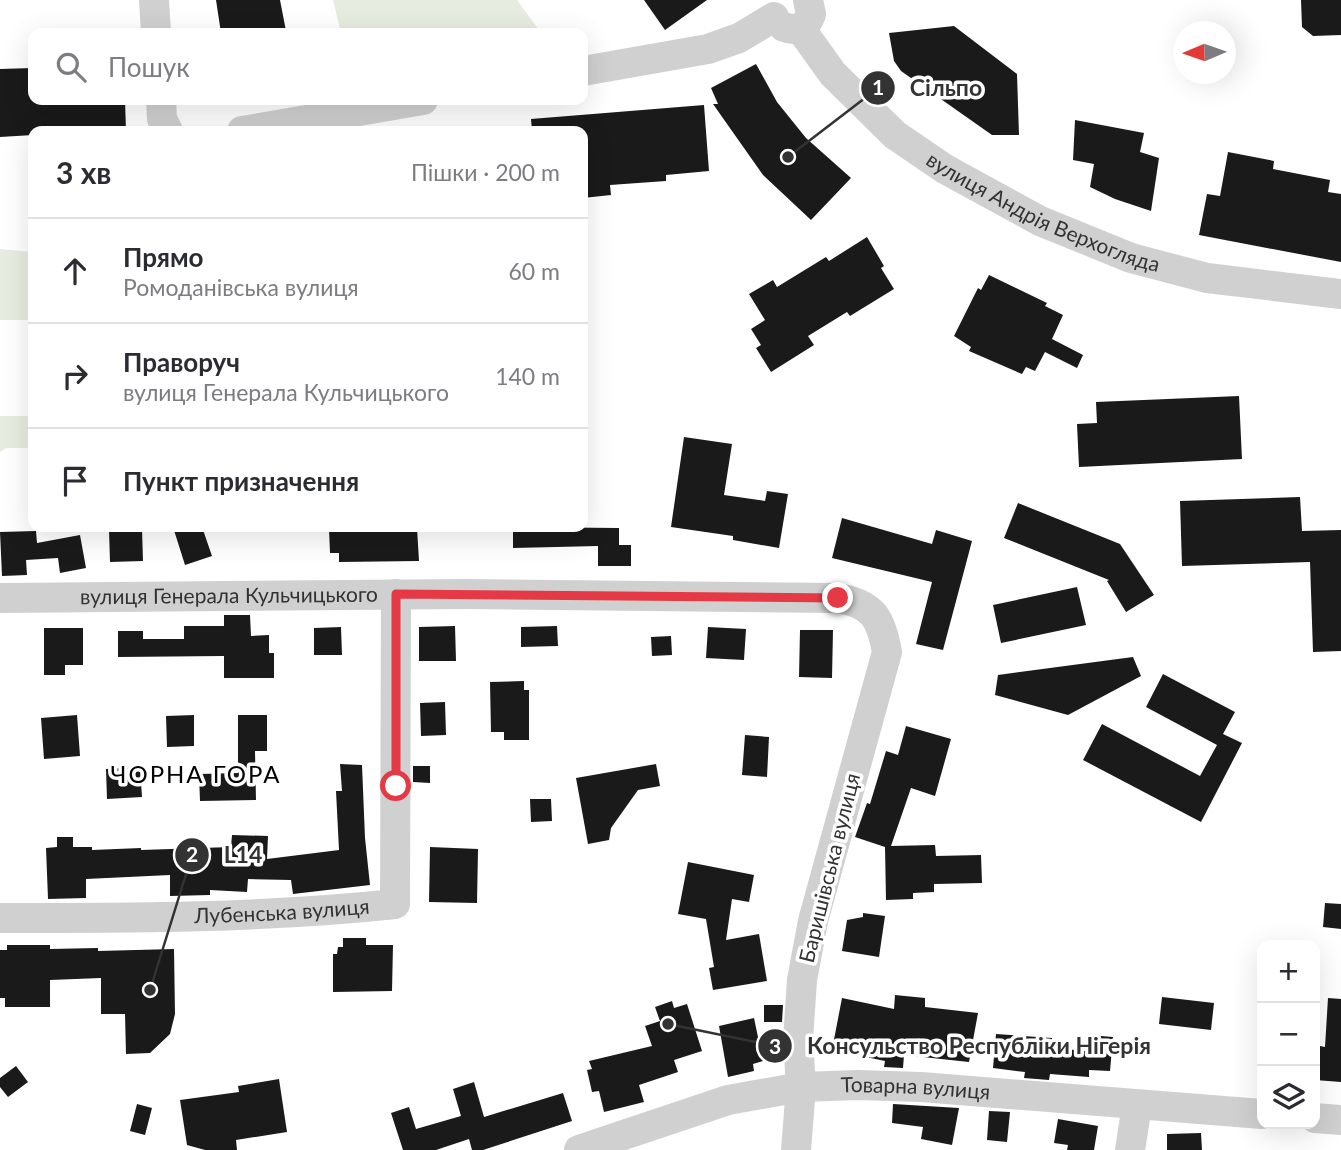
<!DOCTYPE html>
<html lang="uk">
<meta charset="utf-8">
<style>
body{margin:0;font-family:Lato,sans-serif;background:#f7f7f7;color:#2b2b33}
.controls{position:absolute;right:21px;bottom:21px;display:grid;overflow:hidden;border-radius:14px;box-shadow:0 7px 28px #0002}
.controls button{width:63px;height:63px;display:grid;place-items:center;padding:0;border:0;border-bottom:2px solid #e1e1e2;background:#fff;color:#2b2b33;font:35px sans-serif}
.compass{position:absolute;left:1173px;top:21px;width:63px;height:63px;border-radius:50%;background:#fff;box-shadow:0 7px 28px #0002;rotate:268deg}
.stop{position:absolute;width:21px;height:21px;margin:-16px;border:5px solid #e63946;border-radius:50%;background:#fff}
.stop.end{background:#e63946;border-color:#fff;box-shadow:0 2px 7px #0008}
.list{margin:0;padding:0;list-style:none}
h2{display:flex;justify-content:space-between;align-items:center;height:91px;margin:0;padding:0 28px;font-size:30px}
h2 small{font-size:23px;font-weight:400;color:#7c7c81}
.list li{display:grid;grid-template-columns:46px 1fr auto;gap:21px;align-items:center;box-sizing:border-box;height:105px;padding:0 28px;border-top:2px solid #e1e1e2}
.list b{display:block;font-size:26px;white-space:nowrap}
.list p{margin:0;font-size:23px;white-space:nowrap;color:#7c7c81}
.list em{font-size:23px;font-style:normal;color:#7c7c81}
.icon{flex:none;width:38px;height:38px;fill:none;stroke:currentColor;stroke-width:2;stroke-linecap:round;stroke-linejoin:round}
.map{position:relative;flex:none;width:1341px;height:1150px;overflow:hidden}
.search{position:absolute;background:#fff;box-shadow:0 7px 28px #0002;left:28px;top:28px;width:560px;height:77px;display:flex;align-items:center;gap:18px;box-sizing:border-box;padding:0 24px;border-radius:14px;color:#7c7c81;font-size:26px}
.panel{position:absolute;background:#fff;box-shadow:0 7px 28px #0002;left:28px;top:126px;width:560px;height:406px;border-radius:14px}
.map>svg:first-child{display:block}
.green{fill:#e6ecdf}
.building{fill:#1a1a1a}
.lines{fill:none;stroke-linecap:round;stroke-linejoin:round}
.minor{stroke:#d0d0d0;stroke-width:30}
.route{stroke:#e63946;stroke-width:9}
.labels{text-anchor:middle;stroke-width:7;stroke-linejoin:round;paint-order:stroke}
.street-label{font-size:21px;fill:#333;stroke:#fff}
.quarter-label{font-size:24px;letter-spacing:2px;fill:#000;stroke:#fff}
.leader{fill:none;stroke:#333;stroke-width:2.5}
.callout-dot{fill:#333;stroke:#fff;stroke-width:2.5}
.mark-label{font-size:21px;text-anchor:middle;font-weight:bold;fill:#fff}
.callout-label{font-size:23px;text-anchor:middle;font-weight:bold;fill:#333;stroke:#fff;stroke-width:7;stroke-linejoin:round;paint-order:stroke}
</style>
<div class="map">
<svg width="1341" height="1150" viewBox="0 0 1341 1150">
<rect width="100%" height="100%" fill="#fff"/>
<path class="green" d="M 333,0 L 517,0 L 541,33 L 341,33 Z
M 0,249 L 33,252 L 33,320 L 0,320 Z
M 0,416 L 33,416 L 33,448 L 6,448 L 0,452 Z"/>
<path class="building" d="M 216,0 L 280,0 L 286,31 L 221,33 Z
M 644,0 L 707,0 L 665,30 Z
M 1301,0 L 1341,0 L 1341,35 L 1313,36 L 1302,27 Z
M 954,26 L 1017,74 L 1019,135 L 992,135 L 901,71 L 894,61 L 889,33 Z
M 756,64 L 777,102 L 806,138 L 851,178 L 811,220 L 763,175 L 713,104 L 718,104 L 711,88 Z
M 33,68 L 33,100 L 125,100 L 126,131 L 33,131 L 33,135 L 0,137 L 0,69 Z
M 704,105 L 709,171 L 666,175 L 666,181 L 610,185 L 611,195 L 583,198 L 583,131 L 532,131 L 531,119 Z
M 1075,120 L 1144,133 L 1140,152 L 1159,158 L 1151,211 L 1115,199 L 1090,187 L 1094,164 L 1073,160 Z
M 1228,152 L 1274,161 L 1273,169 L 1330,180 L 1328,192 L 1341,194 L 1341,262 L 1199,235 L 1207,194 L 1220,196 Z
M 867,237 L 884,266 L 881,268 L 894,289 L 850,316 L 847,312 L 808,336 L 814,345 L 771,372 L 756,348 L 761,345 L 751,329 L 765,320 L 749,294 L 773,280 L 777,287 L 826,257 L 829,261 Z
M 989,275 L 1047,303 L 1045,306 L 1063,315 L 1052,339 L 1083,355 L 1077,368 L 1045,352 L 1035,371 L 1026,367 L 1022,374 L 969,351 L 971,347 L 954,336 L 978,288 L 981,290 Z
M 1239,396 L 1242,459 L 1079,467 L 1077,424 L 1097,423 L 1096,402 Z
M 684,437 L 732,444 L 724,495 L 765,501 L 767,491 L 788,494 L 779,548 L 733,540 L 733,536 L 671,527 Z
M 1300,497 L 1302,531 L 1341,530 L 1341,651 L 1313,652 L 1310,562 L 1182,566 L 1180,501 Z
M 1018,503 L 1120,544 L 1154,595 L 1126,612 L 1107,581 L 1109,580 L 1004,538 Z
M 842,518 L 932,544 L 936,530 L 972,541 L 943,650 L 916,644 L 932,582 L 832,558 Z
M 173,527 L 202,527 L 212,556 L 185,565 Z
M 513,527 L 619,528 L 619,545 L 631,545 L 631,566 L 598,566 L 598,546 L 513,548 Z
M 359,528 L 359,532 L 417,528 L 419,561 L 339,562 L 339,553 L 330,553 L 329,529 Z
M 142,529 L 143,561 L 110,562 L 109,530 Z
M 36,531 L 37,543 L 80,535 L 86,568 L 60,573 L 58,558 L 26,560 L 27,575 L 2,576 L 0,532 Z
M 1077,587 L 1086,625 L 1001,643 L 993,605 Z
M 224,615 L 250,615 L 251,636 L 269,635 L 269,653 L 274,653 L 274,678 L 224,678 L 224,656 L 118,657 L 118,631 L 143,631 L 143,639 L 184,639 L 184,626 L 224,626 Z
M 455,626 L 456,661 L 419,661 L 419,627 Z
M 557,626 L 558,646 L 521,647 L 521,627 Z
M 341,627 L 342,655 L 314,655 L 314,628 Z
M 708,627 L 746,629 L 744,660 L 706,658 Z
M 44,628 L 83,628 L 83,665 L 65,665 L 65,675 L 44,675 Z
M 800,630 L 833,630 L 832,678 L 799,677 Z
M 671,636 L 672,655 L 652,656 L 651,637 Z
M 1133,657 L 1141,676 L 1068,715 L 995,695 L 998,675 Z
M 1163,674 L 1235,712 L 1223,734 L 1242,743 L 1201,822 L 1083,760 L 1102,724 L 1200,776 L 1217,745 L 1146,707 Z
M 524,681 L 524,690 L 529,690 L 529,740 L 504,740 L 504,732 L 491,732 L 490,682 Z
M 445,702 L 446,735 L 421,736 L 420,703 Z
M 77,715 L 80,756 L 44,759 L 41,718 Z
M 194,715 L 194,746 L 167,747 L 166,716 Z
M 238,715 L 267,715 L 267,751 L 255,751 L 256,800 L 200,801 L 199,774 L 238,773 Z
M 906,726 L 951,739 L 935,796 L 911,788 L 891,846 L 935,845 L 936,856 L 981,855 L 982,883 L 934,884 L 934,892 L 913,893 L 913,899 L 886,900 L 885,847 L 855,837 L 867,803 L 870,804 L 886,751 L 898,755 Z
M 745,735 L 769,737 L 767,777 L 742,775 Z
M 340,764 L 362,765 L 365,838 L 370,885 L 293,894 L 291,880 L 248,879 L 247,892 L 210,890 L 210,895 L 170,896 L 170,875 L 86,879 L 86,898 L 48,899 L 46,848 L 57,847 L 57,837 L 73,837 L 73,847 L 92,847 L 92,850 L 141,848 L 141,850 L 231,847 L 232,835 L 268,836 L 267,859 L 339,850 L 336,791 L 342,791 Z
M 656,764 L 660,786 L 638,790 L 611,828 L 609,840 L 588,844 L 576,778 Z
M 413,766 L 430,766 L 430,783 L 413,782 Z
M 140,767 L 142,797 L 107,799 L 106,769 Z
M 530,799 L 551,799 L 552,821 L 531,822 Z
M 430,847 L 478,849 L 477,903 L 429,902 Z
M 688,862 L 754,875 L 749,902 L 732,899 L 726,940 L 759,934 L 767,981 L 713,990 L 709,968 L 714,967 L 706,919 L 678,914 Z
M 1325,903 L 1341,904 L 1341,929 L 1323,927 Z
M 863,913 L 885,916 L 879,957 L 842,951 L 847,920 L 863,917 Z
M 343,938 L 366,938 L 366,945 L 393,945 L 392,991 L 333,992 L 333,954 L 337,954 L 338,947 L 343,947 Z
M 7,945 L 50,945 L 50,949 L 98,948 L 98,951 L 174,949 L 175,1014 L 170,1034 L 150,1053 L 126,1054 L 125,1014 L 101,1014 L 101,978 L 50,980 L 50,1007 L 5,1007 L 5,998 L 0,998 L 0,950 L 7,950 Z
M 895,995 L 925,998 L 925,1007 L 978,1013 L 969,1062 L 904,1055 L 903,1068 L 884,1067 L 885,1061 L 832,1050 L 842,998 L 894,1009 Z
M 1162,997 L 1214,1003 L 1211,1030 L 1159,1024 Z
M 1328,998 L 1341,999 L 1341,1082 L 1315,1080 L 1315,1045 L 1325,1047 Z
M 672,1001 L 674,1008 L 687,1004 L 702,1051 L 674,1060 L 678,1072 L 639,1085 L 644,1102 L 604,1112 L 599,1091 L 592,1092 L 587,1070 L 592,1069 L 589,1061 L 652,1046 L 645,1026 L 660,1021 L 655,1007 Z
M 764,1005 L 783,1005 L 782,1022 L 764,1022 Z
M 754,1018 L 763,1061 L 753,1064 L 754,1071 L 728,1077 L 719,1026 Z
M 996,1034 L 1052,1038 L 1052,1048 L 1087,1051 L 1089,1035 L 1113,1037 L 1110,1071 L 1089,1070 L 1089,1077 L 1050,1074 L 1049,1080 L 1024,1078 L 1025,1072 L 993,1068 Z
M 16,1066 L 28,1082 L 8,1097 L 0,1087 L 0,1078 Z
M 279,1079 L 287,1132 L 236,1140 L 237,1150 L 205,1150 L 187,1145 L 180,1100 L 239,1092 L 238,1086 Z
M 474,1082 L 484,1117 L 563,1093 L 572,1121 L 483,1150 L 472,1150 L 469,1139 L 436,1150 L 403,1150 L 391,1113 L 409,1107 L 416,1129 L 461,1116 L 453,1089 Z
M 137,1104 L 152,1108 L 145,1135 L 130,1131 Z
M 893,1104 L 959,1108 L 952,1145 L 921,1139 L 923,1127 L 892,1123 Z
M 989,1111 L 1010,1112 L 1007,1142 L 987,1140 Z
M 1058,1119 L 1098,1126 L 1094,1150 L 1067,1150 L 1068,1145 L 1054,1143 Z
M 1201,1133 L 1202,1150 L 1167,1150 L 1167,1134 Z"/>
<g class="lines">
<g class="minor">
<path d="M 154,0 L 156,33"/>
<path d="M 784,27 C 796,32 807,27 811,14 L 808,0"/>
<path id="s1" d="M 800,28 L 833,74 L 895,135 L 945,169 L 1040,221 L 1131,258 L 1207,278 L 1341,294"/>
<path d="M 583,71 L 708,49 L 739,38 L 774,17"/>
<path d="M 161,100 L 162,119 L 168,131"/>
<path d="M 242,131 L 423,100"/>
<path id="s2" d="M 0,598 L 467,594 L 838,598 C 873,604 881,618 887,652 L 813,921 L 802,980 L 798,1040 L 801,1087 L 796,1150"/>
<path id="s3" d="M 0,918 C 132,918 264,918 395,904 L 396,594"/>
<path d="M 1315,1118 L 1341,1120"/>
<path id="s4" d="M 579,1150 L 728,1100 L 801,1087 L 858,1085 L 921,1087 L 1262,1114"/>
<path d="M 1130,1150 L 1137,1105"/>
</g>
</g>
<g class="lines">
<path class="route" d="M 396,786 L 396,594 L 838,598"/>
</g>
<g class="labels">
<g class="street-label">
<text dy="7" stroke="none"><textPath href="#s1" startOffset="312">вулиця Андрія Верхогляда</textPath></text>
<text dy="7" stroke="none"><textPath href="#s2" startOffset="229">вулиця Генерала Кульчицького</textPath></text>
<text transform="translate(830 868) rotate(-76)" y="7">Баришівська вулиця</text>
<text dy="7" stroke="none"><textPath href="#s3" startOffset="282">Лубенська вулиця</textPath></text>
<text dy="7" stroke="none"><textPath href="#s4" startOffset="346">Товарна вулиця</textPath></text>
</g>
<g class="quarter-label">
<text x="196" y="783">ЧОРНА ГОРА</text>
</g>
</g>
<path class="leader" d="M788 157L878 88M150 990L192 855M668 1024L775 1046"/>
<g class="callout-dot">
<circle cx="788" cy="157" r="7"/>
<circle cx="150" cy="990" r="7"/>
<circle cx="668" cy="1024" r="7"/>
<circle cx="878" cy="88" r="18"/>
<circle cx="192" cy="855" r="18"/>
<circle cx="775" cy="1046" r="18"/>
</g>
<g class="mark-label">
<text x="878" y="95">1</text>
<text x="192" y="862">2</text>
<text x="775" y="1054">3</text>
</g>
<g class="callout-label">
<text x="946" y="96">Сільпо</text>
<text x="243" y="863">L14</text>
<text x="979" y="1054">Консульство Республіки Нігерія</text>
</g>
</svg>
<div class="controls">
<button>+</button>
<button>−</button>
<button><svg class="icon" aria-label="layers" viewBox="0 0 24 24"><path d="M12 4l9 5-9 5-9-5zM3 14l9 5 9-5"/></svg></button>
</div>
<svg class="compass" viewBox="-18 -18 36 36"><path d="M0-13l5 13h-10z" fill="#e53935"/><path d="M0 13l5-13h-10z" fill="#7c7c81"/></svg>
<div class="stop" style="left:396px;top:786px"></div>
<div class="stop end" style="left:838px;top:598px"></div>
<div class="search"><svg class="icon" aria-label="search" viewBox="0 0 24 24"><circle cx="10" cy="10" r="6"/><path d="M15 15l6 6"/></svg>Пошук</div>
<section class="panel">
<h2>3 хв<small>Пішки · 200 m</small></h2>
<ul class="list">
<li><svg class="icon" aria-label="ahead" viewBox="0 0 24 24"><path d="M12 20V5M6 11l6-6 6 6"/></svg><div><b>Прямо</b><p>Ромоданівська вулиця</p></div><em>60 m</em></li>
<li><svg class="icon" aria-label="right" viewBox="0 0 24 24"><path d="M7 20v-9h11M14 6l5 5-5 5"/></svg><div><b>Праворуч</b><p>вулиця Генерала Кульчицького</p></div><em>140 m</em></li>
<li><svg class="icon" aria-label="arrive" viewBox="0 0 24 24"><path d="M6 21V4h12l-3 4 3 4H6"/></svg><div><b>Пункт призначення</b></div></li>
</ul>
</section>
</div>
